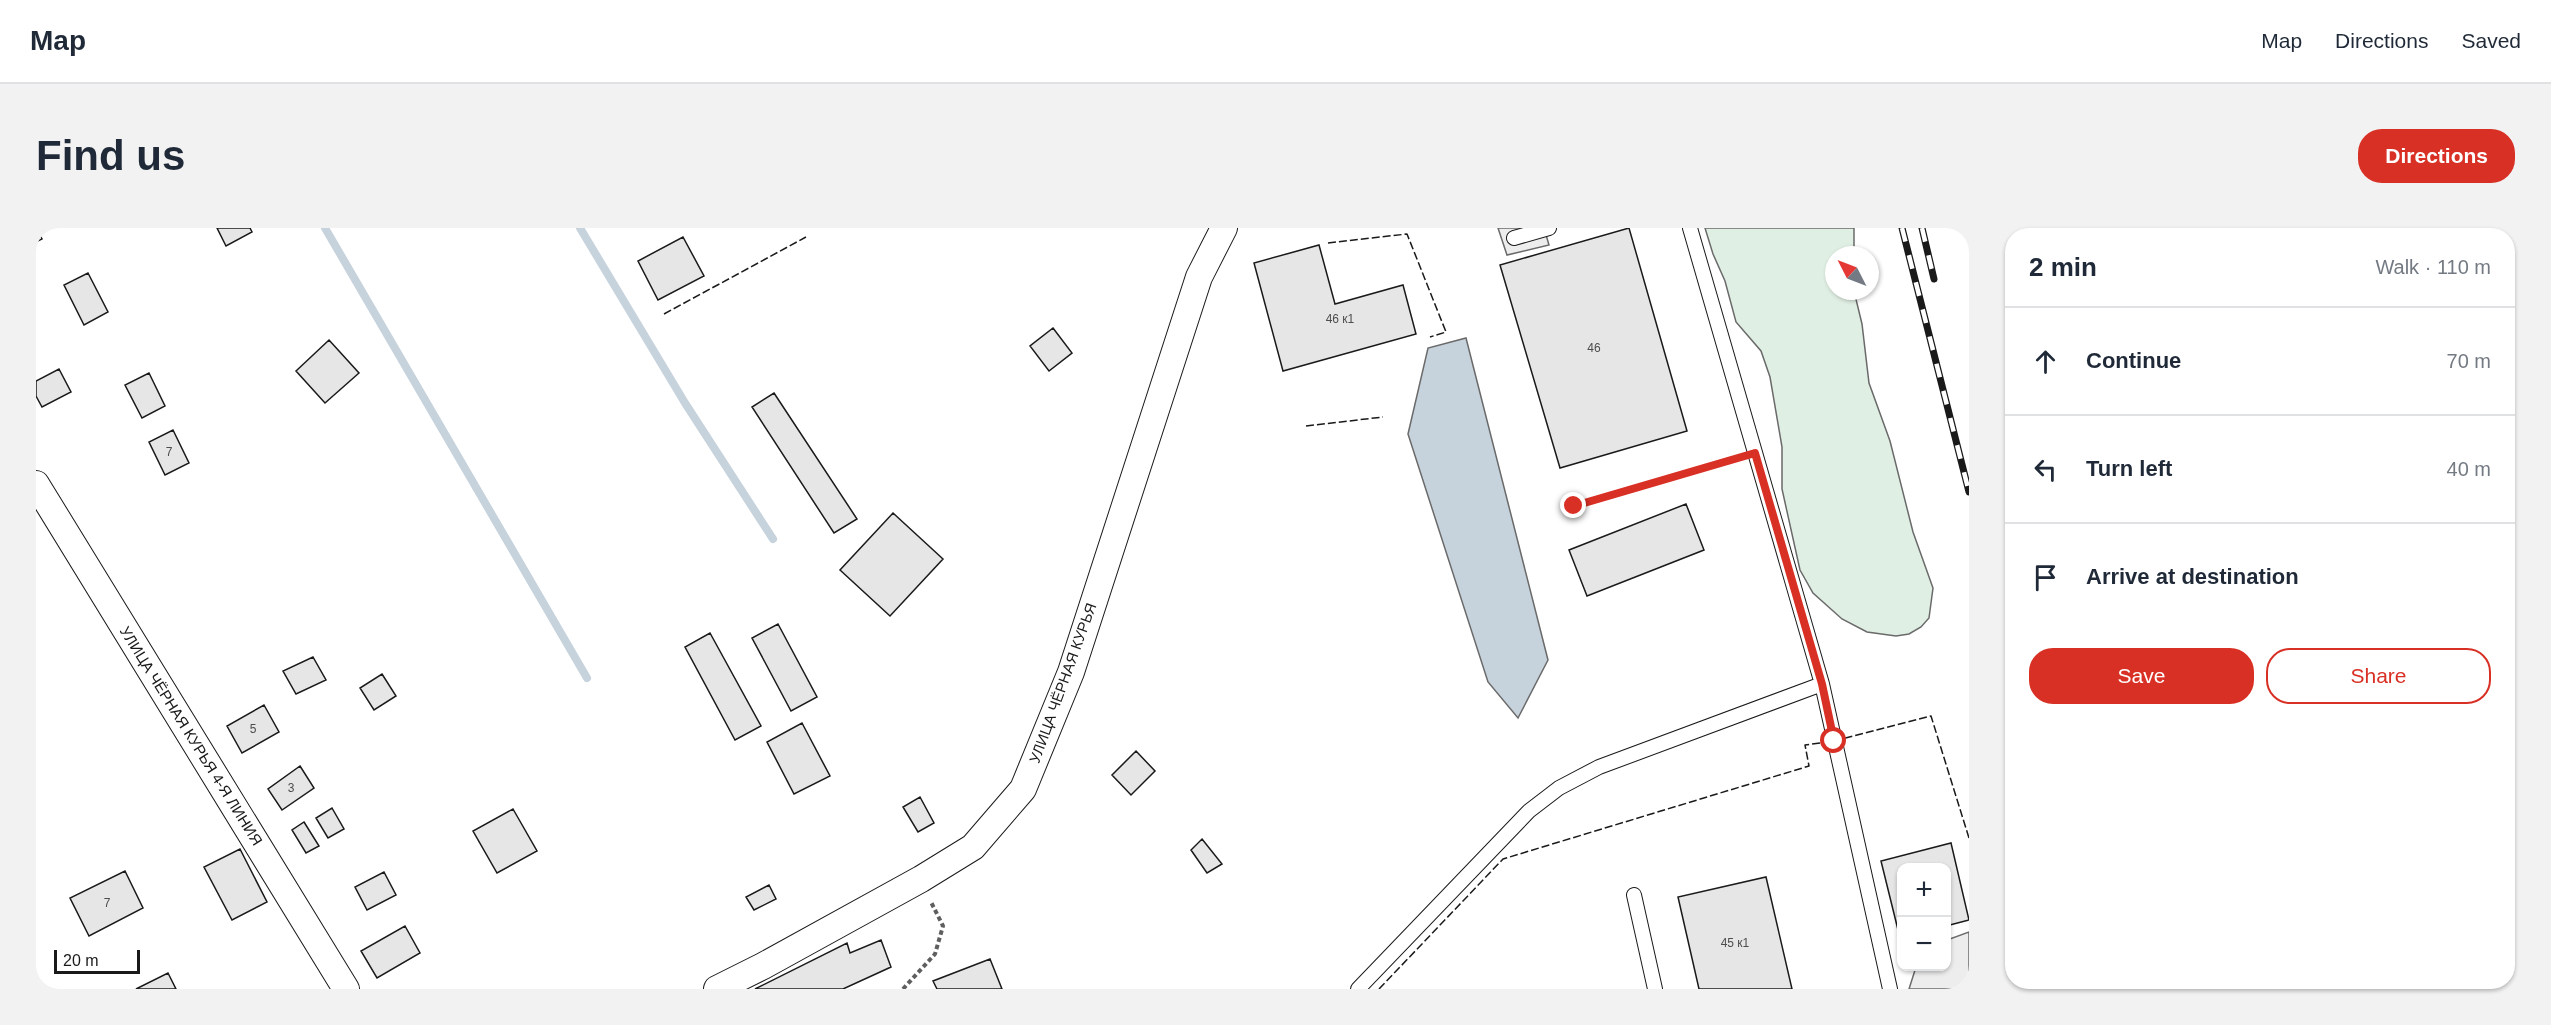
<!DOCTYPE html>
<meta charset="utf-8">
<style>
body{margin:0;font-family:Helvetica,sans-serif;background:#f2f2f3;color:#1f2937}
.controls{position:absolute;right:18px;bottom:18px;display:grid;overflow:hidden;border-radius:12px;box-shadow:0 2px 4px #0004}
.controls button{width:54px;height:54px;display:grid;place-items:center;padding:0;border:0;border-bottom:2px solid #e0e1e3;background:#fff;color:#1f2937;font:30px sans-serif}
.compass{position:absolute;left:1789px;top:18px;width:54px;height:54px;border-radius:50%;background:#fff;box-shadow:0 2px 4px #0004;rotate:312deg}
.scale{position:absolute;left:18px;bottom:15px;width:86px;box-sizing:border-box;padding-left:6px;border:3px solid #1a1a1a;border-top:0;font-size:16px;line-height:21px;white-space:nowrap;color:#1a1a1a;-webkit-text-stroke:4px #fff;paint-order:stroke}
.stop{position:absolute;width:18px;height:18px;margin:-14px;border:4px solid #d93025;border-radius:50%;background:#fff}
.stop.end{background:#d93025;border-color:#fff;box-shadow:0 2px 6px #0008}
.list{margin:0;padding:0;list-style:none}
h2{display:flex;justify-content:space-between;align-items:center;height:78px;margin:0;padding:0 24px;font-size:26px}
h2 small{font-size:20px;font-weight:400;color:#747a83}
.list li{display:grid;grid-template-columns:39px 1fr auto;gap:18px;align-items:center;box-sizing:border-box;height:108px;padding:0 24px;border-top:2px solid #e0e1e3}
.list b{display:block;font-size:22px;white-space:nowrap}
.list em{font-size:20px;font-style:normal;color:#747a83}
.actions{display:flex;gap:12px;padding:18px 24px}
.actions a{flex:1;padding:14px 0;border:2px solid #d93025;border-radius:24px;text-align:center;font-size:21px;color:#d93025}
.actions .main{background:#d93025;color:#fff}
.icon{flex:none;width:33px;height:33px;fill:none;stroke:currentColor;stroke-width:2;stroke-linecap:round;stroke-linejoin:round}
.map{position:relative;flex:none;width:1933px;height:761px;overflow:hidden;border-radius:24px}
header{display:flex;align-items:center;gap:36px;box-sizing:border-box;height:84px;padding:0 30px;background:#fff;border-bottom:2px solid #e0e1e3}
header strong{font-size:28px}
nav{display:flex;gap:33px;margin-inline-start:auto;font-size:21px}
.intro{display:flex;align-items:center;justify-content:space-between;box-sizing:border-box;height:144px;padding:0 36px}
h1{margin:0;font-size:42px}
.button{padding:15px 27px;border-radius:24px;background:#d93025;color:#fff;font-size:21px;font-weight:700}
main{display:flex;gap:36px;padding:0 36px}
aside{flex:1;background:#fff;border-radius:24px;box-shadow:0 2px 4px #0004}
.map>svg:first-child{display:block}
.green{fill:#e0efe3;stroke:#6a6a6a;stroke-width:1.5}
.parking{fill:#ededed;stroke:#6a6a6a;stroke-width:1.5}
.water{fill:#c6d2dc;stroke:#6a6a6a;stroke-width:1.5}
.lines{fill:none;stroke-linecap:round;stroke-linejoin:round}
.stream{stroke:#c6d2dc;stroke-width:8}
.building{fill:#e6e6e6;stroke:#1a1a1a;stroke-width:1.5}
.lane-casing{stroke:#1a1a1a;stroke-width:16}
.street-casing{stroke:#1a1a1a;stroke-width:28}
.path{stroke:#5f5f5f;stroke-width:4;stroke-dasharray:4.5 3;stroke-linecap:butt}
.lane{stroke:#fff;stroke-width:14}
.street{stroke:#fff;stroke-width:26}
.rail-casing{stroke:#1a1a1a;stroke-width:7}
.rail{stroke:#fff;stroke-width:4.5;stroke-dasharray:14;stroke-linecap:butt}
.fence{stroke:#1a1a1a;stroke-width:1.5;stroke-dasharray:8 3;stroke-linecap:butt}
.route{stroke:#d93025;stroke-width:8}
.labels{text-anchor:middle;stroke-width:4.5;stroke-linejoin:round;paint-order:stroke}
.number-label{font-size:12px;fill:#4d4d4d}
.street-label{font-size:15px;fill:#1a1a1a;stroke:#fff}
</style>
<header>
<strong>Map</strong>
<nav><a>Map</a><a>Directions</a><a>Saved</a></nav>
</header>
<div class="intro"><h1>Find us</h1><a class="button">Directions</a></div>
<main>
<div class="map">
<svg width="1933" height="761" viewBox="0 0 1933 761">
<rect width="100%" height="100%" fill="#fff"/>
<path class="green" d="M 1669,0 L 1818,0 L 1818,27 L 1798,27 L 1798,63 L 1818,63 L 1826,96 L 1833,155 L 1854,213 L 1877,304 L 1897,360 L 1893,390 L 1885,399 L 1873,406 L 1860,408 L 1831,404 L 1806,391 L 1777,365 L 1764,342 L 1746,261 L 1746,219 L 1734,149 L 1725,123 L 1700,94 L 1689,53 L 1677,26 Z"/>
<path class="parking" d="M 1462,0 L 1508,0 L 1513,17 L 1471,27 Z
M 1933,704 L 1933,761 L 1873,761 L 1880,739 L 1910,738 L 1911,712 Z"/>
<path class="water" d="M 1430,110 L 1512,432 L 1482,490 L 1452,454 L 1372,206 L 1392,120 Z"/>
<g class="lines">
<path class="stream" d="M 289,0 L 551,450
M 544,0 L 649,175 L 737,311"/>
</g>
<path class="building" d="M 0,0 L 6,11 L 0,14 Z
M 181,0 L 214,0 L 216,4 L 190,18 Z
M 1593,0 L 1651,203 L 1524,240 L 1464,37 Z
M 647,9 L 668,48 L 622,72 L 602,33 Z
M 1283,17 L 1299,76 L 1367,57 L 1380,106 L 1247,143 L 1218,35 Z
M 52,45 L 72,84 L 48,97 L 28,57 Z
M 1017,100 L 1036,125 L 1013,143 L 994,118 Z
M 293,112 L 323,145 L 289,175 L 260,143 Z
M 23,141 L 35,164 L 6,179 L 0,168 L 0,153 Z
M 113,145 L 129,178 L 106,190 L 89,157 Z
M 738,165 L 821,291 L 798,305 L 716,179 Z
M 137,202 L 153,235 L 129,247 L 113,214 Z
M 1650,276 L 1668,322 L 1551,368 L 1533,322 Z
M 857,285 L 907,331 L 854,388 L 804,342 Z
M 742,396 L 781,469 L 755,483 L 716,410 Z
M 674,405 L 725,498 L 699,512 L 649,419 Z
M 277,429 L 290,452 L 260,466 L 247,443 Z
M 346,446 L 360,468 L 338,482 L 324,460 Z
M 228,477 L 243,504 L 206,525 L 191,498 Z
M 766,495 L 794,548 L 758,566 L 731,514 Z
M 1100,523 L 1119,543 L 1095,567 L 1076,547 Z
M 264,538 L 278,560 L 246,582 L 232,561 Z
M 884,569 L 898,595 L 882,604 L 867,579 Z
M 296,580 L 308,601 L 292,610 L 280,590 Z
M 477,581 L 501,623 L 461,645 L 437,603 Z
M 268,594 L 283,618 L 270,625 L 256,602 Z
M 1166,611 L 1186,636 L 1171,645 L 1155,622 Z
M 1915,615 L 1933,692 L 1910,698 L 1910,640 L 1866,640 L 1864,710 L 1845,633 Z
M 204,621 L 231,674 L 196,692 L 168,639 Z
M 89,643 L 107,680 L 53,708 L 34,670 Z
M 348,644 L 360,667 L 331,682 L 319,659 Z
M 1730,649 L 1756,761 L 1663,761 L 1642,669 Z
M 733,657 L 740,671 L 718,682 L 710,669 Z
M 369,698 L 384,725 L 341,750 L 325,723 Z
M 845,712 L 855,739 L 807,761 L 719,761 L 811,715 L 814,725 Z
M 954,731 L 966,761 L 901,761 L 897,753 Z
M 132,745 L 140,761 L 100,761 Z"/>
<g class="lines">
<g class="lane-casing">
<path id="lane" d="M 1654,0 L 1786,456 L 1854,761
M 1478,10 L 1513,0
M 1598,667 L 1619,761
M 1322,761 L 1493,583 L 1523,560 L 1563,539 L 1786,456"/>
</g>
<g class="street-casing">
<path id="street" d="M 0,256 L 310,761
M 681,761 L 727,738 L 885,651 L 937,619 L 987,561 L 1035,444 L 1163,49 L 1188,0"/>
</g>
<path class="path" d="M 1538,278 L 1700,230
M 867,761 L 899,726 L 907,698 L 895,674"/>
<use href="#lane" class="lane"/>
<use href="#street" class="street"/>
<g class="rail-casing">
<path id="rail" d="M 1866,0 L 1933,264
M 1886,0 L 1898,51"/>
</g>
<use href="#rail" class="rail"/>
<path class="fence" d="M 1292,15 L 1371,6 L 1410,104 L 1394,109
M 628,86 L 770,9
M 1270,198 L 1347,189
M 1343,761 L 1467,631 L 1773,538 L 1769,517 L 1798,513 L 1895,488 L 1933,610"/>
</g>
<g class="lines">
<path class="route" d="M 1538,278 L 1719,225 L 1786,456 L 1798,513"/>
</g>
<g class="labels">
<g class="number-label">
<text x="1304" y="95">46 к1</text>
<text x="1558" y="124">46</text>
<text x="133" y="228">7</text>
<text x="217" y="505">5</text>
<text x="255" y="564">3</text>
<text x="71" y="679">7</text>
<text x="1699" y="719">45 к1</text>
</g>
<g class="street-label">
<text transform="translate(1027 455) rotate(-70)" y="5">УЛИЦА ЧЁРНАЯ КУРЬЯ</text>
<text transform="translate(155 508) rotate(58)" y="5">УЛИЦА ЧЁРНАЯ КУРЬЯ 4-Я ЛИНИЯ</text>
</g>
</g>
</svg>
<div class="controls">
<button>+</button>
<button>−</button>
</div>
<svg class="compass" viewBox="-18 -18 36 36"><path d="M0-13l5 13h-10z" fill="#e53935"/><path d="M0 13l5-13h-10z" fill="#747a83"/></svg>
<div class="scale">20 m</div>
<div class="stop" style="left:1798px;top:513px"></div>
<div class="stop end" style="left:1538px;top:278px"></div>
</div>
<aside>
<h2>2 min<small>Walk · 110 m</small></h2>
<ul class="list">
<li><svg class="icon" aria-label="ahead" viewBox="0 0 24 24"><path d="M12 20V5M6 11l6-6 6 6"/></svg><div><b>Continue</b></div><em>70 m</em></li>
<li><svg class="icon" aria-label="left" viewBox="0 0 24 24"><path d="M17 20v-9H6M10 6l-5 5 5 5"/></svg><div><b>Turn left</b></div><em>40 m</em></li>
<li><svg class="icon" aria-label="arrive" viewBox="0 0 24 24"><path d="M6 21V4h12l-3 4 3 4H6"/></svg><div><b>Arrive at destination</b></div></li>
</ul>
<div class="actions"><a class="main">Save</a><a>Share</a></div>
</aside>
</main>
